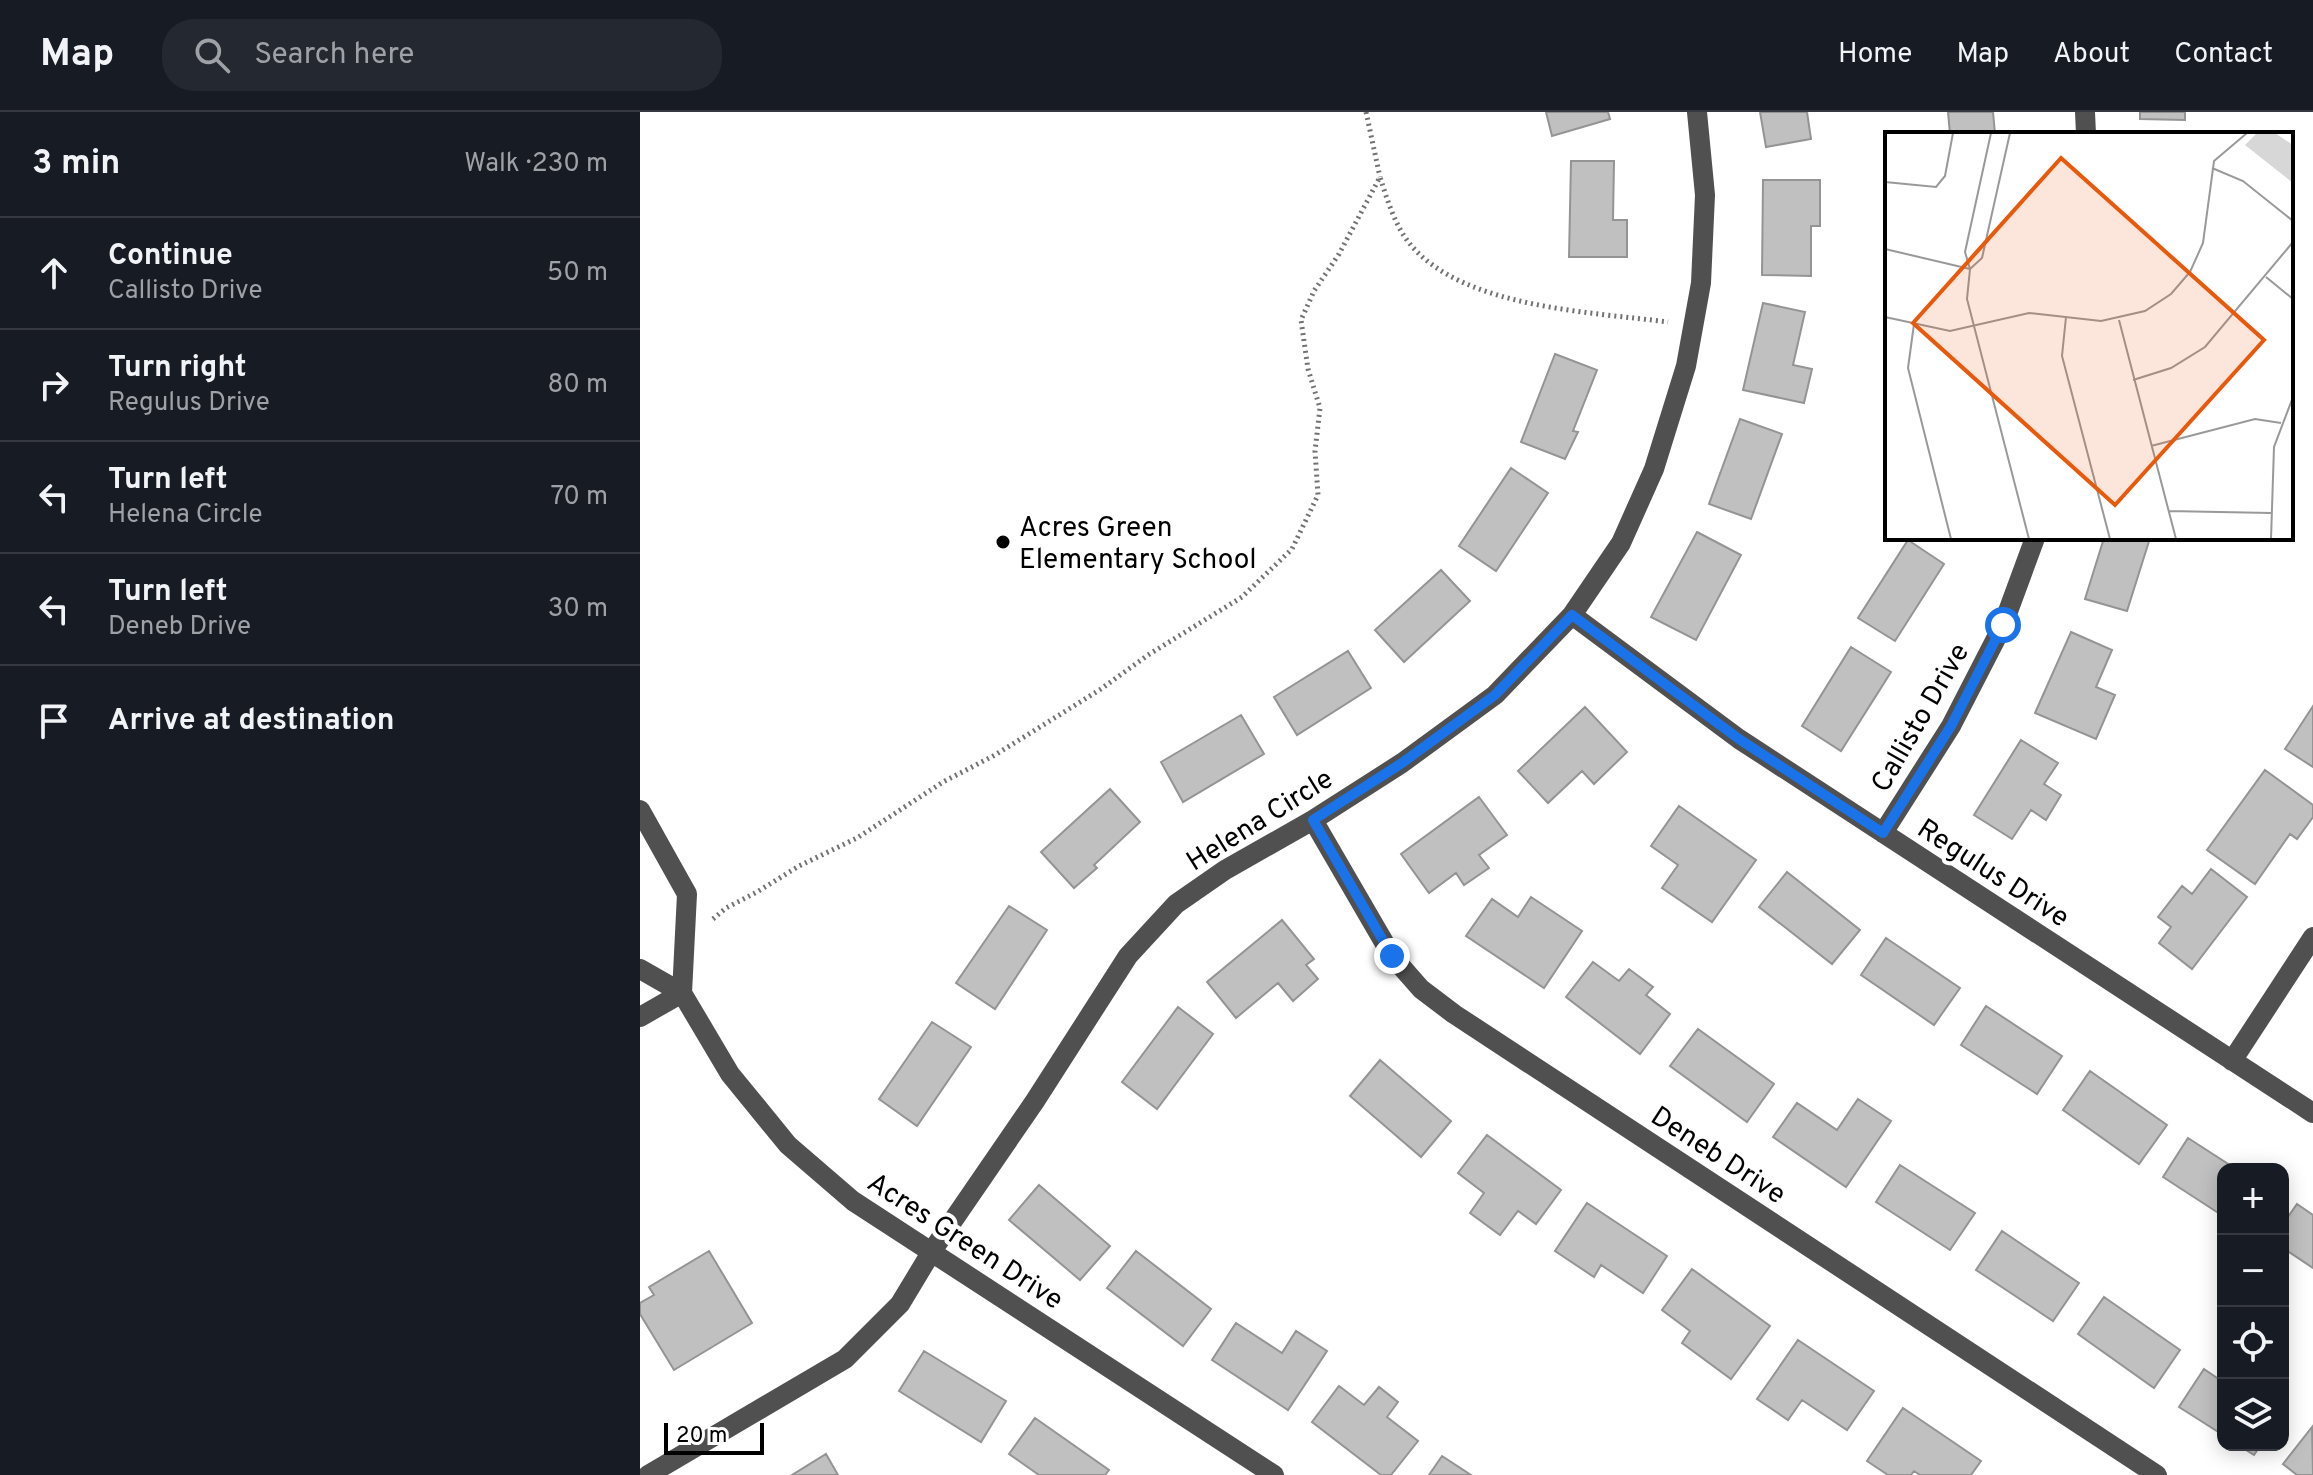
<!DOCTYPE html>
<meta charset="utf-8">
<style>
body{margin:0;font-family:Overpass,sans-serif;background:#242831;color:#f1f3f6}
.controls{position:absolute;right:24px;bottom:24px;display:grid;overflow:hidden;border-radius:16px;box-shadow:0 4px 20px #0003}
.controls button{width:72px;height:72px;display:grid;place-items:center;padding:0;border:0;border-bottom:2px solid #363941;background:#171b24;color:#f1f3f6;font:40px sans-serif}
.scale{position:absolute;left:24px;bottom:20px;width:100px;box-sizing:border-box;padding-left:8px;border:4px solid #000;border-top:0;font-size:22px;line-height:28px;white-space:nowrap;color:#000;-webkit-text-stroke:6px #fff;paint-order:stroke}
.stop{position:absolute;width:24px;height:24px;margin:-18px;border:6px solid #1a73e8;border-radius:50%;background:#fff}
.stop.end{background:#1a73e8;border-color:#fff;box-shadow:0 2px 8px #0008}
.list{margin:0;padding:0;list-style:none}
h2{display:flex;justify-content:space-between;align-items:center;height:104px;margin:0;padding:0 32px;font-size:34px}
h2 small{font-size:26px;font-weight:400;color:#9ea1a6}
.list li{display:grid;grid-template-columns:52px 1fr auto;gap:24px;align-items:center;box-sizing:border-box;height:112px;padding:0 32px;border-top:2px solid #363941}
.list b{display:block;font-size:30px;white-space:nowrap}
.list p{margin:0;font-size:26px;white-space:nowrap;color:#9ea1a6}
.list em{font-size:26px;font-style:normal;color:#9ea1a6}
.icon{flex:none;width:44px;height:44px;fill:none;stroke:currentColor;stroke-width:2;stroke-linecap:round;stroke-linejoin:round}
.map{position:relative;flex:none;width:1673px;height:1363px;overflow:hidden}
header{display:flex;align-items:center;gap:48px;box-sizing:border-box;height:112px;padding:0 40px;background:#171b24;border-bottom:2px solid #363941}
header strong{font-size:38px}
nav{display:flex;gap:44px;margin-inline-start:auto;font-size:28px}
.search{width:560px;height:72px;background:#242831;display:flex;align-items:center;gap:20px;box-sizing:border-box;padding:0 28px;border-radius:32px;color:#9ea1a6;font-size:30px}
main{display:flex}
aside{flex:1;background:#171b24}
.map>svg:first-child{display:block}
.building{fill:#c0c0c0;stroke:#949494;stroke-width:2}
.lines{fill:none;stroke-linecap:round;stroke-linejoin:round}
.path{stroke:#727272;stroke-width:5;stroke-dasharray:2 4;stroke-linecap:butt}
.minor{stroke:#505050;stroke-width:20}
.route{stroke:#1a73e8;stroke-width:10}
.poi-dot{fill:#000;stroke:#fff;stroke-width:3}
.labels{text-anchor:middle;stroke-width:8;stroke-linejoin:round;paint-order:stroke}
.poi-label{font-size:28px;fill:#000;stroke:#fff;text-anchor:start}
.street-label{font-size:28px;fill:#000;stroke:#fff}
.inset-road{fill:none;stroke:#999;stroke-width:2}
.view{fill:#e8590c;fill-opacity:0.15;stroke:#e8590c;stroke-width:4}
.inset-edge{fill:none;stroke:#000;stroke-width:4}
</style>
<header>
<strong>Map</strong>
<div class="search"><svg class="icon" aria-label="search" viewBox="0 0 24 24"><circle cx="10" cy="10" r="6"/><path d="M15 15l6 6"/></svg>Search here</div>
<nav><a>Home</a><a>Map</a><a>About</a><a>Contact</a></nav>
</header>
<main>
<aside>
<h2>3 min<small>Walk · 230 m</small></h2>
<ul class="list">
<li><svg class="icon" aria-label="ahead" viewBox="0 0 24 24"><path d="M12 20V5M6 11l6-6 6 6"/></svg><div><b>Continue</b><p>Callisto Drive</p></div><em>50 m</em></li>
<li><svg class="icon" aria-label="right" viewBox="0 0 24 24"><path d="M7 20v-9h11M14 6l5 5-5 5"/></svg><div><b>Turn right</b><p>Regulus Drive</p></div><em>80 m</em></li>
<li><svg class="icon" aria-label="left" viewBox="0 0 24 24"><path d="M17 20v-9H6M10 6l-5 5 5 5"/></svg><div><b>Turn left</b><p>Helena Circle</p></div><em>70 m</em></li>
<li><svg class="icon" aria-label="left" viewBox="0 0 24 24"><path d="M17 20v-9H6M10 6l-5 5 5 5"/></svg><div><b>Turn left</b><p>Deneb Drive</p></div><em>30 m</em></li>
<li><svg class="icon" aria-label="arrive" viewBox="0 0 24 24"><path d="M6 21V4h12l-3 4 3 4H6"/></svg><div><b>Arrive at destination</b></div></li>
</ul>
</aside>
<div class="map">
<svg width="1673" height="1363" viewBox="0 0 1673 1363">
<rect width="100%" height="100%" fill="#fff"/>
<path class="building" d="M 906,0 L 968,0 L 970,7 L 912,24 Z
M 1120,0 L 1167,0 L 1171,27 L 1126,35 Z
M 1308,0 L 1353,0 L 1355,22 L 1310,22 Z
M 1500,0 L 1545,0 L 1545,8 L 1500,7 Z
M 931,49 L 974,49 L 973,108 L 987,108 L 987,145 L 929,145 Z
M 1123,68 L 1180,68 L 1180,114 L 1171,114 L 1171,164 L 1122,163 Z
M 1123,191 L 1165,200 L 1153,253 L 1172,257 L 1164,291 L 1103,278 Z
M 915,242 L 957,258 L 933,319 L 938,320 L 925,347 L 881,330 Z
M 1100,307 L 1142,322 L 1111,407 L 1069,392 Z
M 871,356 L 908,381 L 856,459 L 819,434 Z
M 1057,420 L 1101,443 L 1056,528 L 1011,505 Z
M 1464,426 L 1510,426 L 1487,499 L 1445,487 Z
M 1268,428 L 1304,452 L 1255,529 L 1218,506 Z
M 801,458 L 830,489 L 764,550 L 735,518 Z
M 1431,520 L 1472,538 L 1456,575 L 1475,583 L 1456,627 L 1395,601 Z
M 1211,535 L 1251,560 L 1201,639 L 1162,614 Z
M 708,539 L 731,576 L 657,623 L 634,585 Z
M 1673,594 L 1673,655 L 1645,637 Z
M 945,595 L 987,640 L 954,672 L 942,659 L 908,691 L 878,659 Z
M 601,603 L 624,642 L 543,690 L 521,650 Z
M 1381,628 L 1418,651 L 1404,672 L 1421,683 L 1406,708 L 1391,698 L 1372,727 L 1334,703 Z
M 1625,658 L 1673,693 L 1673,705 L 1657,727 L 1650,722 L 1615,772 L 1567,738 Z
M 470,677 L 500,710 L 454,753 L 457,756 L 434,776 L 401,740 Z
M 839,685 L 867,723 L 839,743 L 849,756 L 824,773 L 816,761 L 789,781 L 761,742 Z
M 1039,694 L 1116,748 L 1072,810 L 1022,776 L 1038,753 L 1011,734 Z
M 1571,757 L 1607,785 L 1552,857 L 1519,831 L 1531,815 L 1518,805 L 1542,774 L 1552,782 Z
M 1147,760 L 1220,818 L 1192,852 L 1119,795 Z
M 891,785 L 942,819 L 904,876 L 826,824 L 852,787 L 878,805 Z
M 369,794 L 407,818 L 355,897 L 316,871 Z
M 642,808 L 674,847 L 666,853 L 678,867 L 653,889 L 638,871 L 596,906 L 567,870 Z
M 1246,826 L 1320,876 L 1294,913 L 1221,863 Z
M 953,850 L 979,869 L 989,857 L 1013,875 L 1006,883 L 1030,902 L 1000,942 L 926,885 Z
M 1346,894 L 1422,944 L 1397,982 L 1321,933 Z
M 538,895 L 573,922 L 517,997 L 482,970 Z
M 292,910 L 331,935 L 277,1014 L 239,987 Z
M 1058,917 L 1134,972 L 1107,1010 L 1030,954 Z
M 740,948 L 811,1009 L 781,1045 L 710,984 Z
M 1450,959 L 1527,1013 L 1499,1052 L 1423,998 Z
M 1218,987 L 1251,1009 L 1206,1075 L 1133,1025 L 1157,991 L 1197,1018 Z
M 847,1023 L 921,1078 L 896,1112 L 878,1099 L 860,1123 L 830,1101 L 844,1081 L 818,1061 Z
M 1548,1026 L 1596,1057 L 1583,1057 L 1583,1104 L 1523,1065 Z
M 1260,1053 L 1335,1101 L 1310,1138 L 1236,1090 Z
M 399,1073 L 470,1134 L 440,1168 L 369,1108 Z
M 947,1091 L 1027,1144 L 1003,1181 L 961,1153 L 954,1165 L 915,1139 Z
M 1657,1092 L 1673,1103 L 1673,1156 L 1643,1136 L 1643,1112 Z
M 1362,1119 L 1439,1171 L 1413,1209 L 1336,1158 Z
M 69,1139 L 112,1211 L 34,1258 L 0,1202 L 0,1191 L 14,1183 L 9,1175 Z
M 496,1139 L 571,1197 L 543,1234 L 467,1176 Z
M 1052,1157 L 1130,1214 L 1091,1267 L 1042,1231 L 1050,1219 L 1022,1198 Z
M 1464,1185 L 1540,1238 L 1514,1276 L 1438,1222 Z
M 596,1211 L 642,1241 L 656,1219 L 687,1239 L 648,1298 L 572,1248 Z
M 1158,1228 L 1234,1279 L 1207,1318 L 1162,1288 L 1148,1308 L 1117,1287 Z
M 284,1239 L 366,1289 L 341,1330 L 259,1279 Z
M 1564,1257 L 1583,1270 L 1583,1323 L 1539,1295 Z
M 699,1274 L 724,1293 L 739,1275 L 758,1290 L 747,1305 L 778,1329 L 751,1363 L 741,1363 L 672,1310 Z
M 1263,1296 L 1341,1349 L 1331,1363 L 1280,1363 L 1274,1359 L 1271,1363 L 1248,1363 L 1227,1349 Z
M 395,1306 L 469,1358 L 465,1363 L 399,1363 L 369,1342 Z
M 1672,1315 L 1673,1363 L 1657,1363 L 1643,1352 Z
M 1598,1333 L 1621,1333 L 1614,1343 Z
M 186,1342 L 198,1363 L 152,1363 Z
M 802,1344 L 831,1363 L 789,1363 Z"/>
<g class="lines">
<path class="path" d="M 726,0 L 740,65
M 73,807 L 86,796 L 117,780 L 159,754 L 217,726 L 303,670 L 355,643 L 461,577 L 508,543 L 602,485 L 652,437 L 678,383 L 675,339 L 680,296 L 668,257 L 661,208 L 674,179 L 699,142 L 740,65 C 747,87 755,114 770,132 C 822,196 952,200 1028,210"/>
<path class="minor" d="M 1445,0 L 1446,22
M 932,503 L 1099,627 L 1673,1001
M 0,698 L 47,782 L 42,881
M 673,708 L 752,844 L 781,877 L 814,902 L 1517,1363
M 1243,721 L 1311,614 L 1363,513 L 1395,426
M 0,857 L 42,881 L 90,962 L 148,1033 L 213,1089 L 634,1363
M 0,905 L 42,881
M 1592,949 L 1673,825
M 8,1363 L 205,1247 L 260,1192 L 292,1139 L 395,989 L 488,844 L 536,792 L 585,758 L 673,708 L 762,651 L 855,583 L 932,503 L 981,431 L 1014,357 L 1046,254 L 1061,171 L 1065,83 L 1057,0"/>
</g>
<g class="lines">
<path class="route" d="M 752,844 L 673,708 L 762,651 L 855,583 L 932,503 L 1099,627 L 1243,721 L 1311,614 L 1363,513"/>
</g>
<circle class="poi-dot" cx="363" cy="430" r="8"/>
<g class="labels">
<g class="poi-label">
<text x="379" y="424">Acres Green<tspan x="379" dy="32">Elementary School</tspan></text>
</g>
<g class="street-label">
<text transform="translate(1279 605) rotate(-60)" y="10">Callisto Drive</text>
<text transform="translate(619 707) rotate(-32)" y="10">Helena Circle</text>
<text transform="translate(1354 760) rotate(33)" y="10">Regulus Drive</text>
<text transform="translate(1079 1042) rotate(33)" y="10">Deneb Drive</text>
<text transform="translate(326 1128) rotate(33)" y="10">Acres Green Drive</text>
</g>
</g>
<g transform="translate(1245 20)">
<rect width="408" height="408" fill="#fff"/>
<path d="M 372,1 L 390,1 L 408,13 L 408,51 L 360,13 Z" fill="#d7d7d7"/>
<path class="inset-road" d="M 106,1 L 80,120 L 85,137 L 82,167 L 144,407M 327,36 L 358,49 L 408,89M 0,50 L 51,55 L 60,44 L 68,1M 0,117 L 85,137M 85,137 L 97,126 L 125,1M 381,145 L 408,167M 0,185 L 65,199 L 144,181 L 216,189 L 260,179 L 286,162 L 305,140 L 318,111 L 329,29 L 362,1M 181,185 L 177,224 L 225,407M 234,188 L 291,407M 29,192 L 23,236 L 66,407M 248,248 L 286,236 L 320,215 L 408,110M 266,314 L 370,287 L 396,291M 283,379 L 386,381M 386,407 L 389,315 L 408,265"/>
<path class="view" d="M 176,26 L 379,208 L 230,373 L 28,191 Z"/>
<rect width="408" height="408" class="inset-edge"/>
</g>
</svg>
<div class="controls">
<button>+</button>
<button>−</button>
<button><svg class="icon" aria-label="locate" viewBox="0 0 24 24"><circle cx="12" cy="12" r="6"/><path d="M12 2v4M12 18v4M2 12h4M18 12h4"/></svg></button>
<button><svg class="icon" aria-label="layers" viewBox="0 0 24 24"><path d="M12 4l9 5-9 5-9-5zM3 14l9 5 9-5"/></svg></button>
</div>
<div class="scale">20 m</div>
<div class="stop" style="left:1363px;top:513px"></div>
<div class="stop end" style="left:752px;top:844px"></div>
</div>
</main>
